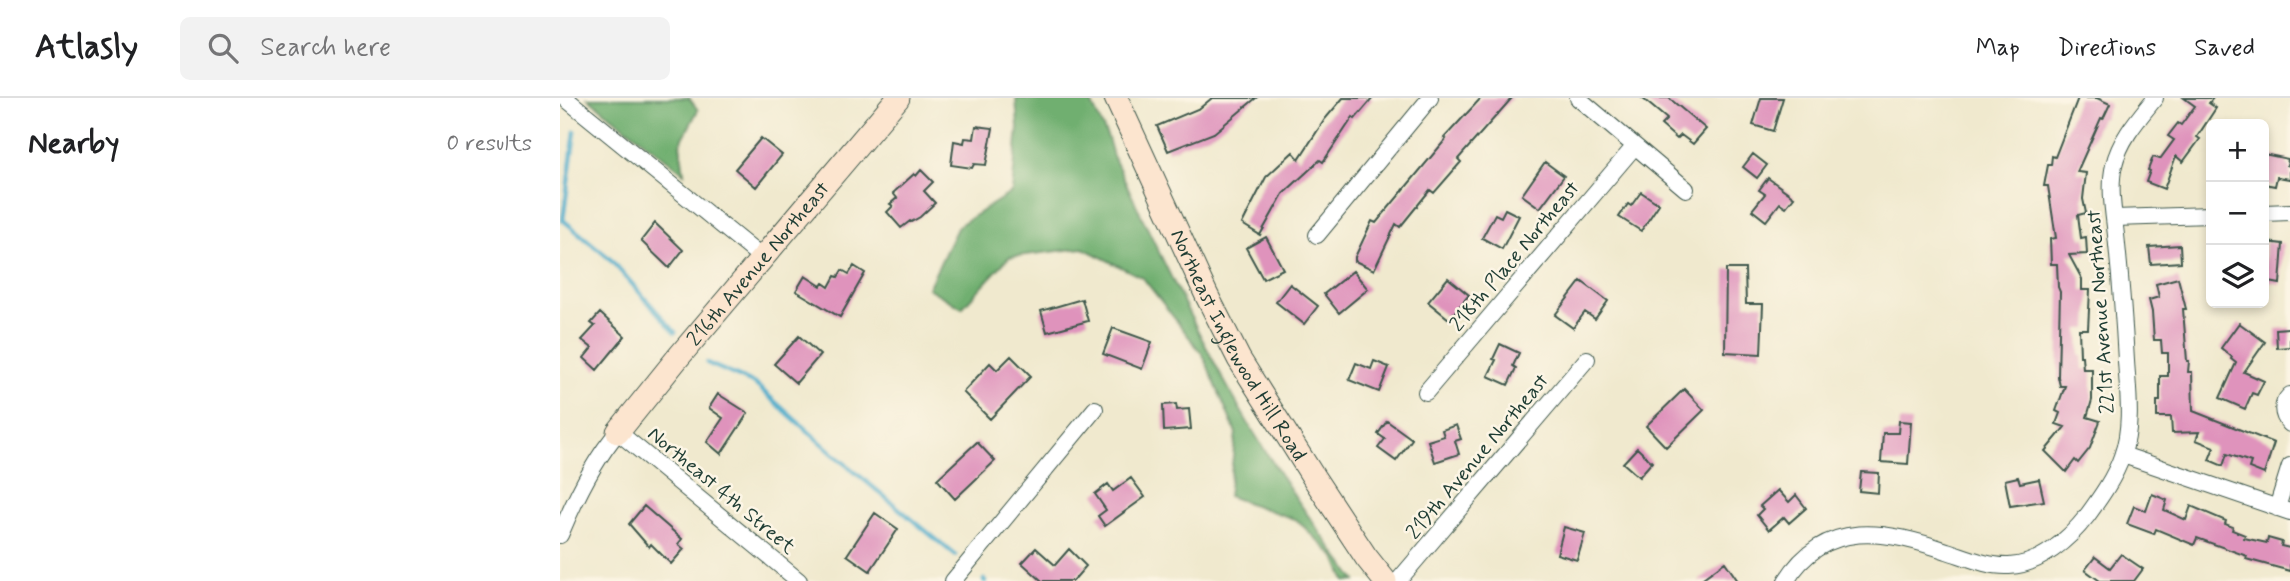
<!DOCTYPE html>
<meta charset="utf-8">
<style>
body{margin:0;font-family:Mynerve,sans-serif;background:#f2f2f2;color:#202124}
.controls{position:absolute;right:21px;top:21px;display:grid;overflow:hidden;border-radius:10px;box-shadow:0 4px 10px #0003}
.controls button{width:63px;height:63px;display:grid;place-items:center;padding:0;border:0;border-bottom:2px solid #e0e0e0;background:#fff;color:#202124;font:35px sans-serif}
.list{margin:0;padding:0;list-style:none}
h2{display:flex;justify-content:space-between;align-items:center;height:91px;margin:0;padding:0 28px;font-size:30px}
h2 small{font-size:23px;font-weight:400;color:#757577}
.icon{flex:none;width:38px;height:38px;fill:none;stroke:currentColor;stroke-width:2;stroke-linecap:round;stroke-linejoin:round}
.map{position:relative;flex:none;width:1730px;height:483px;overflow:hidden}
header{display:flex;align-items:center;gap:42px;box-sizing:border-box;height:98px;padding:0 35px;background:#fff;border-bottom:2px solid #e0e0e0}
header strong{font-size:33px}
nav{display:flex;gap:38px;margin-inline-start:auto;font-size:24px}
.search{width:490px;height:63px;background:#f2f2f2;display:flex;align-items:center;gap:18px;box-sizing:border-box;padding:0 24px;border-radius:10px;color:#757577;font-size:26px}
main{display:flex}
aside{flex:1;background:#fff}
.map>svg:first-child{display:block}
.forest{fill:#6faf70;stroke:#477652;stroke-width:2}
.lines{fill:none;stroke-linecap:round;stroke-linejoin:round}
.stream{stroke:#4babca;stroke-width:4.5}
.building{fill:#df93bc}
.street-casing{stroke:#3e574b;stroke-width:18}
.secondary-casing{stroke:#3e574b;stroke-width:25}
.street{stroke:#fff;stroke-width:16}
.secondary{stroke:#fce5cf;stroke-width:23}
.labels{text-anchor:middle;stroke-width:5;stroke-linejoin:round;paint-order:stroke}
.street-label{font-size:21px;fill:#1f3d34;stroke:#fcf5e5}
</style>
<header>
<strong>Atlasly</strong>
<div class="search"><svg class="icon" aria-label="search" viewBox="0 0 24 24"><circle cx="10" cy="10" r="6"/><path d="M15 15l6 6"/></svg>Search here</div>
<nav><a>Map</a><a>Directions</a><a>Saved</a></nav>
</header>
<main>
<aside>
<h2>Nearby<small>0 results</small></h2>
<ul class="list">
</ul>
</aside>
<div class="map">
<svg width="1730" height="483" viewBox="0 0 1730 483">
<rect width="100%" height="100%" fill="#fcf5e5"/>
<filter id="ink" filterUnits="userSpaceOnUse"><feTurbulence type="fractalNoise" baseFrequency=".0143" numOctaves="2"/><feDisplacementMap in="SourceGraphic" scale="14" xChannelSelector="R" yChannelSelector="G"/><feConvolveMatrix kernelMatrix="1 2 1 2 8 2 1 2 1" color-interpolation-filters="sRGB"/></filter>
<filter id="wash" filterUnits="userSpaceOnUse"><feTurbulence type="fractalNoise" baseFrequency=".00686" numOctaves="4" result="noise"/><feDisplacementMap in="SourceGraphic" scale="28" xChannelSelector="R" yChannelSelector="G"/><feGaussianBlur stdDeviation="1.57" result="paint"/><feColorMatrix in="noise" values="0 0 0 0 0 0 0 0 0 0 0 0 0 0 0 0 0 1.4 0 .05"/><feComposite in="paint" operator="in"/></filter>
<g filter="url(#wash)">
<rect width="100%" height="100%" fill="#f0e9ce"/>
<path class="forest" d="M 28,0 L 129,0 L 138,12 L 120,46 L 124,75 Z
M 456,0 L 529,0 L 548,40 L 553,58 C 596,148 638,239 688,325 C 721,380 757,432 796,483 L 785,483 L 775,459 L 737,422 L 668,398 L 676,335 L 643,257 L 583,180 L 523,150 L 449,159 L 402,210 L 368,190 L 398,128 L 452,94 L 458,29 Z"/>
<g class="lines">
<path class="stream" d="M 15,33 L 3,122 L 49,160 L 115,234
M 147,265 L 195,286 L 278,360 L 395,457
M 424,482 L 425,483"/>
</g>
<g id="blocks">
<path class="building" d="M 652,0 L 696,0 L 654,35 L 608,53 L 597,28 L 640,10 Z
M 783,0 L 813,0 L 795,21 L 793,19 L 763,64 L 760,62 L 723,96 L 700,137 L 682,126 L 706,79 L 733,54 L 739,61 L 765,21 Z
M 921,0 L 952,0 L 898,61 L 901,64 L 874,95 L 870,92 L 840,129 L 836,126 L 814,172 L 795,163 L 795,159 L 812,123 L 816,125 L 886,41 L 884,40 Z
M 1082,0 L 1109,0 L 1146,31 L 1133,46 L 1121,37 L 1117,41 L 1101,27 L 1107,21 Z
M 1201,0 L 1223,0 L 1213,33 L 1193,27 Z
M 1518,0 L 1537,0 L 1550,6 L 1543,21 L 1541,20 L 1517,74 L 1526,75 L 1523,101 L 1526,115 L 1518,117 L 1521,140 L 1526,139 L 1527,156 L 1509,157 L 1522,181 L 1522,192 L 1530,192 L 1528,231 L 1519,231 L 1520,258 L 1522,258 L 1523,271 L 1532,271 L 1532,302 L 1527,319 L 1540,323 L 1530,350 L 1518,365 L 1515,362 L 1506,374 L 1485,353 L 1505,329 L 1496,326 L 1500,315 L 1496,313 L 1505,288 L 1500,288 L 1498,279 L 1500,194 L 1498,189 L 1497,166 L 1491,166 L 1490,141 L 1496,140 L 1488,88 L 1484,88 L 1488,67 L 1491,67 L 1492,58 L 1495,59 Z
M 1624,0 L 1653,0 L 1649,5 L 1656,10 L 1637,39 L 1640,41 L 1623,64 L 1616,58 L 1604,91 L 1586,84 L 1590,73 L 1588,72 L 1593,59 L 1600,61 L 1614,42 L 1608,38 L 1618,25 L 1621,27 L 1635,8 Z
M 416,28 L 433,30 L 426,67 L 414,66 L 412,70 L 391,67 L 394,43 L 404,45 L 405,40 L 414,41 Z
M 201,40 L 222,57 L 196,89 L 175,71 Z
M 1193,56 L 1207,67 L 1197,80 L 1183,69 Z
M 1704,56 L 1728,61 L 1727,67 L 1730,68 L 1730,81 L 1717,79 L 1715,88 L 1704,86 Z
M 985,64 L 1004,78 L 980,110 L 962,97 Z
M 361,72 L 373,84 L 364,93 L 375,105 L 360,119 L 351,124 L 350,123 L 341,130 L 327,114 L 333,108 L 330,106 L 337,100 L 333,95 L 354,76 L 356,78 Z
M 1208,80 L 1234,99 L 1226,109 L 1220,105 L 1206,123 L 1192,112 L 1205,96 L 1199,92 Z
M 1081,94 L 1099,106 L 1081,133 L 1059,119 L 1068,106 L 1071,108 Z
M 945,111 L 959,118 L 942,151 L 922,140 L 935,116 L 941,119 Z
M 95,125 L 123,152 L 109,170 L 81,143 Z
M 706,139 L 723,171 L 703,181 L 686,150 Z
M 1706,144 L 1723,146 L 1720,186 L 1704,183 Z
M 1620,147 L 1621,164 L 1591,166 L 1589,149 Z
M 294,168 L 305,175 L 280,219 L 236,193 L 245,178 L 261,188 L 263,185 L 269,189 L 275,178 L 278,179 L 282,172 L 289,176 Z
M 1166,171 L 1185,171 L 1186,206 L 1203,206 L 1201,256 L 1165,254 Z
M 793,173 L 808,191 L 779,215 L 764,196 Z
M 888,180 L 909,197 L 889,221 L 868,204 Z
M 1618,180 L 1626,211 L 1623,211 L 1627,263 L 1629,263 L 1628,274 L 1632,274 L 1633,313 L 1714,345 L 1704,376 L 1689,370 L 1691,364 L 1667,356 L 1663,368 L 1649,362 L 1654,349 L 1636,342 L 1639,334 L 1612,335 L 1611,319 L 1597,319 L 1597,303 L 1600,303 L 1600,278 L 1608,278 L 1608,255 L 1602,255 L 1601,242 L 1594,242 L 1592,214 L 1589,202 L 1599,199 L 1596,186 Z
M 1021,183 L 1048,203 L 1035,221 L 1025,214 L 1013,230 L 995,217 Z
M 730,186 L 758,208 L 744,226 L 716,204 Z
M 522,201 L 528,223 L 487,234 L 481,213 Z
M 40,215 L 65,238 L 37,272 L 24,260 L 32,250 L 22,242 L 35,228 L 31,225 Z
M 1679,225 L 1705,244 L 1684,274 L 1704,283 L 1697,297 L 1692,295 L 1685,311 L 1660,300 L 1676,265 L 1671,261 L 1672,259 L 1661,250 Z
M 553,230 L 592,244 L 582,271 L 543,256 Z
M 1728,230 L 1730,230 L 1730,249 L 1717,250 L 1716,231 Z
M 239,238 L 260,257 L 236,285 L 214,266 Z
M 940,246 L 959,255 L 953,268 L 956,270 L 948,287 L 928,278 L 936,262 L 933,261 Z
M 451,258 L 471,278 L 430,321 L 403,294 L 430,265 L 437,272 Z
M 814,263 L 829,269 L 819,294 L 789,282 L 796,265 L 811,271 Z
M 1124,291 L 1144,312 L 1106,349 L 1086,328 Z
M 158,296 L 188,315 L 161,356 L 147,344 L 163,320 L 149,310 Z
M 616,306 L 617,312 L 629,311 L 631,331 L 604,333 L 603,307 Z
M 827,323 L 852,341 L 836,363 L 818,350 L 825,341 L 818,336 Z
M 1339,323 L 1351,324 L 1348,366 L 1321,364 L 1323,335 L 1338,335 Z
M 896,327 L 901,341 L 895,343 L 899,356 L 875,364 L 868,343 L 884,338 L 882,332 Z
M 417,344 L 435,363 L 395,401 L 377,381 Z
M 1077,350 L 1092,364 L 1079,379 L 1063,365 Z
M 1301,374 L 1319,375 L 1318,395 L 1299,393 Z
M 1458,379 L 1460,385 L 1479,381 L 1484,403 L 1450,408 L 1445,382 Z
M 571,380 L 585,399 L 545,428 L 538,418 L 546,412 L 535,396 L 548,386 L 553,393 Z
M 1218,392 L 1229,404 L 1236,397 L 1246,410 L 1229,425 L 1224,419 L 1209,432 L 1197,417 L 1203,411 L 1200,408 Z
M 1592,396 L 1607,402 L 1604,412 L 1626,422 L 1631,408 L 1666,423 L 1665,426 L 1673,429 L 1672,432 L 1685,437 L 1684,440 L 1707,445 L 1708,440 L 1722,444 L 1721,448 L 1730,450 L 1730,473 L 1686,461 L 1687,458 L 1637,440 L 1634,447 L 1596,431 L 1594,436 L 1567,426 L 1574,408 L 1586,413 Z
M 84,408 L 122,441 L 118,446 L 124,451 L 111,466 L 91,446 L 89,449 L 69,426 Z
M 315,415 L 338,431 L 310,473 L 287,457 Z
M 1004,429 L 1025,435 L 1017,462 L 997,456 Z
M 476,450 L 495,467 L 509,451 L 526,468 L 513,483 L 482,483 L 462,465 Z
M 1561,456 L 1583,471 L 1574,483 L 1540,483 L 1525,472 L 1535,459 L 1550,470 Z
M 1165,464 L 1178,483 L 1139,483 Z"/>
</g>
</g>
<g filter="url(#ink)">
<use href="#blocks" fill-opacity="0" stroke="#3e574b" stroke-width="2"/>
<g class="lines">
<g class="street-casing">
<path id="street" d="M 5,0 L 202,160
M 1018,0 L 1126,91
M 1704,115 L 1730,114
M 1554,120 L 1651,117
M 757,137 L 870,0
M 866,294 L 1074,49
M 1730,297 C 1721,306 1721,316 1730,326
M 1563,357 L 1730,414
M 1717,410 L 1730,368
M 0,437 C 15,401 33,363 58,334 L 239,483
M 393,483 L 535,311
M 838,483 L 1027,261
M 1226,483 C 1265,420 1327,432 1387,453 C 1406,459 1428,469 1449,468 C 1480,467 1509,441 1527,418 C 1540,400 1555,379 1562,358 C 1573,328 1568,294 1566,263 C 1564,224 1561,186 1557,147 C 1555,122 1548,92 1554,67 C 1560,41 1579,20 1595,0"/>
</g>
<g class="secondary-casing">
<g id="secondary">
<path id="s1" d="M 556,0 L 647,198 L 679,261 L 754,380 L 806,459 L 825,483"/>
<path id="s2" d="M 58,334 L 116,262 L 338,0"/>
</g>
</g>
<use href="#street" class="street"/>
<use href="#secondary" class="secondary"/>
</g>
</g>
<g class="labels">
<g class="street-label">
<text transform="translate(954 158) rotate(-50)" y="7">218th Place Northeast</text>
<text dy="7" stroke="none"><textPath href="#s2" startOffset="219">216th Avenue Northeast</textPath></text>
<text transform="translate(1540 214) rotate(-94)" y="7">221st Avenue Northeast</text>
<text dy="7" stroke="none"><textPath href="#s1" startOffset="276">Northeast Inglewood Hill Road</textPath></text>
<text transform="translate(917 358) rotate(-50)" y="7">219th Avenue Northeast</text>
<text transform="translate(162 392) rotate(40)" y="7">Northeast 4th Street</text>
</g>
</g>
</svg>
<div class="controls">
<button>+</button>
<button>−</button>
<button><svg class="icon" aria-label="layers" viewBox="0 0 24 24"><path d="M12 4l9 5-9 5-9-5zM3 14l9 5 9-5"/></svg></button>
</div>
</div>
</main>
